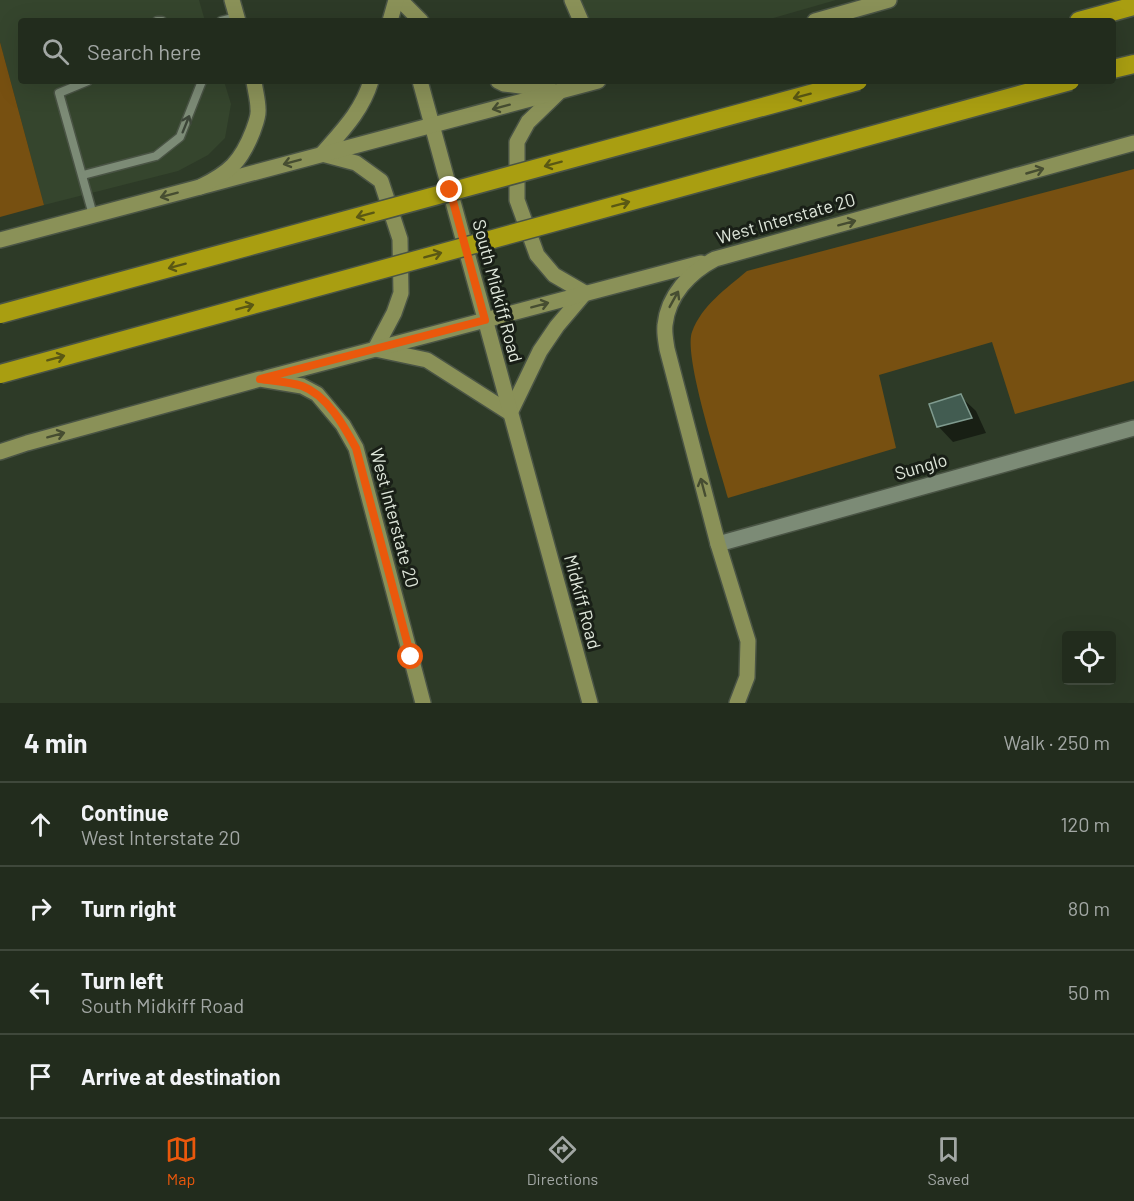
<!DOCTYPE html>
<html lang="en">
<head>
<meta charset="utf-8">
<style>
	body { margin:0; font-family:Barlow,sans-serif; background:#2e382a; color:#f1f3f6 }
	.controls { position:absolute; right:18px; bottom:18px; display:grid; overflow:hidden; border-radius:6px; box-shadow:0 6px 24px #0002 }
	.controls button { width:54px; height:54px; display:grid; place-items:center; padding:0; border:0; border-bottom:2px solid #3f483b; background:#222c1d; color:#f1f3f6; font:30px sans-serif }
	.stop { position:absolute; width:18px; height:18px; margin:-14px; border:4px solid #ea580c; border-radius:50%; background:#fff }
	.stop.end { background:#ea580c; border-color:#fff; box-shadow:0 2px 6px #0008 }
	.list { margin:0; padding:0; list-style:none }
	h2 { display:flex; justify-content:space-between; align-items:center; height:78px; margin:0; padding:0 24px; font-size:26px }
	h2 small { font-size:20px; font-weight:400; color:#a2a7a4 }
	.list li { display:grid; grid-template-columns:39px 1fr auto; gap:18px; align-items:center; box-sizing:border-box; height:84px; padding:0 24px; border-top:2px solid #3f483b }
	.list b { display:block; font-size:22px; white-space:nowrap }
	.list p { margin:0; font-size:20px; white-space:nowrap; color:#a2a7a4 }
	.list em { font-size:20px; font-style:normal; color:#a2a7a4 }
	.icon { flex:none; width:33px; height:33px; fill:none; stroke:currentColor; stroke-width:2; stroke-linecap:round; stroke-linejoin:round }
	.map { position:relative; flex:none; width:1134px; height:703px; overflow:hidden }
	.search { position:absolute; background:#222c1d; box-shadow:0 6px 24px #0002; left:18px; right:18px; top:18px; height:66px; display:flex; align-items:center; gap:15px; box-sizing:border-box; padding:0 21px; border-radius:6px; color:#a2a7a4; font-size:22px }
	.sheet { height:414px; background:#222c1d }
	nav { display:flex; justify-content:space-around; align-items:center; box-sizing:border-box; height:84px; border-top:2px solid #3f483b; background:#222c1d; font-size:16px; color:#a2a7a4 }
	nav a { display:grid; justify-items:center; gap:3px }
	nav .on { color:#ea580c }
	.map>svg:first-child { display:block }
</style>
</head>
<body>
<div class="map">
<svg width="1134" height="703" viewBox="0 0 1134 703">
	<rect width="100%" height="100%" fill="#2d3a27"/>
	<g fill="#35452d">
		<polygon points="0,0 199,0 205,21 21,21 21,81 224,81 231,104 225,138 208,155 178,171 44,205 0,42"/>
		<polygon points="578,0 836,0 763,21 590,21"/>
	</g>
	<g fill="#775011">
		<polygon points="0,42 44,205 0,217"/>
		<path d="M1134 169V381L1015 414 992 342 879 375 896 448 728 498C720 468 683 356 692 332 702 305 726 289 747 271Z"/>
	</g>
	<polygon fill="#0007" points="960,396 976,411 986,433 953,442 938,426"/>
	<polygon fill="#425c51" stroke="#7f9b8f" stroke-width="1.5" points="961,394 972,418 937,427 929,404"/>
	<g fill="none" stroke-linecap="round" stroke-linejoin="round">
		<g stroke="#4a5445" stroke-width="11">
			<g id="lane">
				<polyline points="157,21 162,21"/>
				<polyline points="221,21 237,17"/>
				<polyline points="88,81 59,93 93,215"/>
				<polyline points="83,175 156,156 180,137 202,81"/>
			</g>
		</g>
		<g stroke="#4a5445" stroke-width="18">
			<polyline id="street" points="718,544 1134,428"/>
		</g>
		<g stroke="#4a5445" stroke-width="18">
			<g id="secondary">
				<polyline points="232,0 238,21"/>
				<polyline points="400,0 421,21"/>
				<polyline points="572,0 581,21"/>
				<polyline points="390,21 396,0"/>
				<polyline points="815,21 889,0"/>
				<path d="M371 81C362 111 342 131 322 154L356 163 381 181 400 239 401 293 394 313 375 349 427 360 510 413 540 351 557 326 585 293 554 275 537 255 517 200V142L528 122 560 91"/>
				<polyline points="420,81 590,703"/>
				<polyline points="498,81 504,84 551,90"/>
				<polyline points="200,187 598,81"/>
				<path d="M0 240 200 187C229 173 241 162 253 131 255 125 259 116 258 109 258 100 255 90 254 81"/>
				<polyline points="266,378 701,263"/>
				<polyline points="0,452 27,443 260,379 302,386 317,394 343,425 356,448 423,703"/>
				<path d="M737 703 747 677 748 641 718 544 667 349C666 342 664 333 665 325 668 295 690 272 715 259L1134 143"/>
			</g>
		</g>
		<g stroke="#4a5445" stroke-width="21">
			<g id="highway">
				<polyline points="1079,21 1134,6"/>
				<polyline points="1113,69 1134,64"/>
			</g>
		</g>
		<use href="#lane" stroke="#7c8b76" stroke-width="8"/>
		<use href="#street" stroke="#7c8b76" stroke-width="15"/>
		<use href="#secondary" stroke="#8a9158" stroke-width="15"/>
		<use href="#highway" stroke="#a99e11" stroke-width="18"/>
		<g stroke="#4a5445" stroke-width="21" stroke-linecap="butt">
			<g id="highway-bridge">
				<polyline points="0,314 858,81"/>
				<polyline points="0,374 1070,81"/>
			</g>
		</g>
		<use href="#highway-bridge" stroke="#a99e11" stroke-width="18"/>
	</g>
	<defs><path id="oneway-shaft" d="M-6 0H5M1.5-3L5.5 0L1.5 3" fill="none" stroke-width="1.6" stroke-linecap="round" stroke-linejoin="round" transform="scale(1.5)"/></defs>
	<g stroke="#5a5814">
		<use href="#oneway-shaft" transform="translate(802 96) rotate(165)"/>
		<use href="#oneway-shaft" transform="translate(553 164) rotate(165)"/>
		<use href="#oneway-shaft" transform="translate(621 204) rotate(-15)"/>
		<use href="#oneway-shaft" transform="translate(365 215) rotate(165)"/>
		<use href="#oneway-shaft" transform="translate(433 255) rotate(-15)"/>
		<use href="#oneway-shaft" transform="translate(177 266) rotate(165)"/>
		<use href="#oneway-shaft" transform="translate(245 307) rotate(-15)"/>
		<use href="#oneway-shaft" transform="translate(56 358) rotate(-15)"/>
	</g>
	<g stroke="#464d31">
		<use href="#oneway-shaft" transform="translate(501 107) rotate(165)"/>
		<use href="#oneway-shaft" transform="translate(292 162) rotate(165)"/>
		<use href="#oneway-shaft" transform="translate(1035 171) rotate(-16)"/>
		<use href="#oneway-shaft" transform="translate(169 195) rotate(165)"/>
		<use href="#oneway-shaft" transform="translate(847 223) rotate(-15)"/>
		<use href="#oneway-shaft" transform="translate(674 299) rotate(-61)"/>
		<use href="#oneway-shaft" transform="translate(540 305) rotate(-15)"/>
		<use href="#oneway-shaft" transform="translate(56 435) rotate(-15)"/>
		<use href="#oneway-shaft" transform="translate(703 487) rotate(-105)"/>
	</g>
	<use stroke="#3c4538" href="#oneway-shaft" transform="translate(186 124) rotate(-68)"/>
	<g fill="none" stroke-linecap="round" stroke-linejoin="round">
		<path stroke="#ea580c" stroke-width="8" d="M411 657 356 448C344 426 327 395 302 386 289 382 273 381 260 379L485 320 450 190"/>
	</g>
	<g text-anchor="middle" stroke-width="6" stroke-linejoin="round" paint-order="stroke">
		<g font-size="18" fill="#dfe7db" stroke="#191f17">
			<text transform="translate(786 219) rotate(-16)" y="6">West Interstate 20</text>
			<text transform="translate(497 291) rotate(75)" y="6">South Midkiff Road</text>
			<text transform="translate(921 467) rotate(-16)" y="6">Sunglo</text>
			<text transform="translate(394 518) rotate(75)" y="6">West Interstate 20</text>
			<text transform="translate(582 602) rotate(75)" y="6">Midkiff Road</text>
		</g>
	</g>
</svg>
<div class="controls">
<button><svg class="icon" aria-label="locate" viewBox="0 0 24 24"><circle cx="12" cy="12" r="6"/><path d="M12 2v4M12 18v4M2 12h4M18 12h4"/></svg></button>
</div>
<div class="stop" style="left:411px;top:657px"></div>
<div class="stop end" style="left:450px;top:190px"></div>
<div class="search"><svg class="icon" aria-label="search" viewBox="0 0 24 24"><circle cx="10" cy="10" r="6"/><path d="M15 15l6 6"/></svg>Search here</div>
</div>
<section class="sheet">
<h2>4 min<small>Walk · 250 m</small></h2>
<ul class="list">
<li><svg class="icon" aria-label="ahead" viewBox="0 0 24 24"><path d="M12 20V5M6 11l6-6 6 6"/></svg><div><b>Continue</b><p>West Interstate 20</p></div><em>120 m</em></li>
<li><svg class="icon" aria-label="right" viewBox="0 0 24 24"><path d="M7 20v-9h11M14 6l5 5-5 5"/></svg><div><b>Turn right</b></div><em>80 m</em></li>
<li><svg class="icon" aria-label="left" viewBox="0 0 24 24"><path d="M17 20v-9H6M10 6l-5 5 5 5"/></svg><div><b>Turn left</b><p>South Midkiff Road</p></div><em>50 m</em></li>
<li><svg class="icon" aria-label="arrive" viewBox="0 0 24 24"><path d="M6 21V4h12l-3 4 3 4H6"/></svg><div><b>Arrive at destination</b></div></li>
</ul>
</section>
<nav>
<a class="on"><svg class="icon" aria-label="map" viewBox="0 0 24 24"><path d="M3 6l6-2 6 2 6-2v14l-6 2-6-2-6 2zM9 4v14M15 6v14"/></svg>Map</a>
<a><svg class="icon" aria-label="directions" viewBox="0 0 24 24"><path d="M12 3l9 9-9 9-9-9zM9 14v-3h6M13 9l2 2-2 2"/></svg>Directions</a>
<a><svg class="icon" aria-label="saved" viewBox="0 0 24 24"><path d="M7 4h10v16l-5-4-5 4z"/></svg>Saved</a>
</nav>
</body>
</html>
